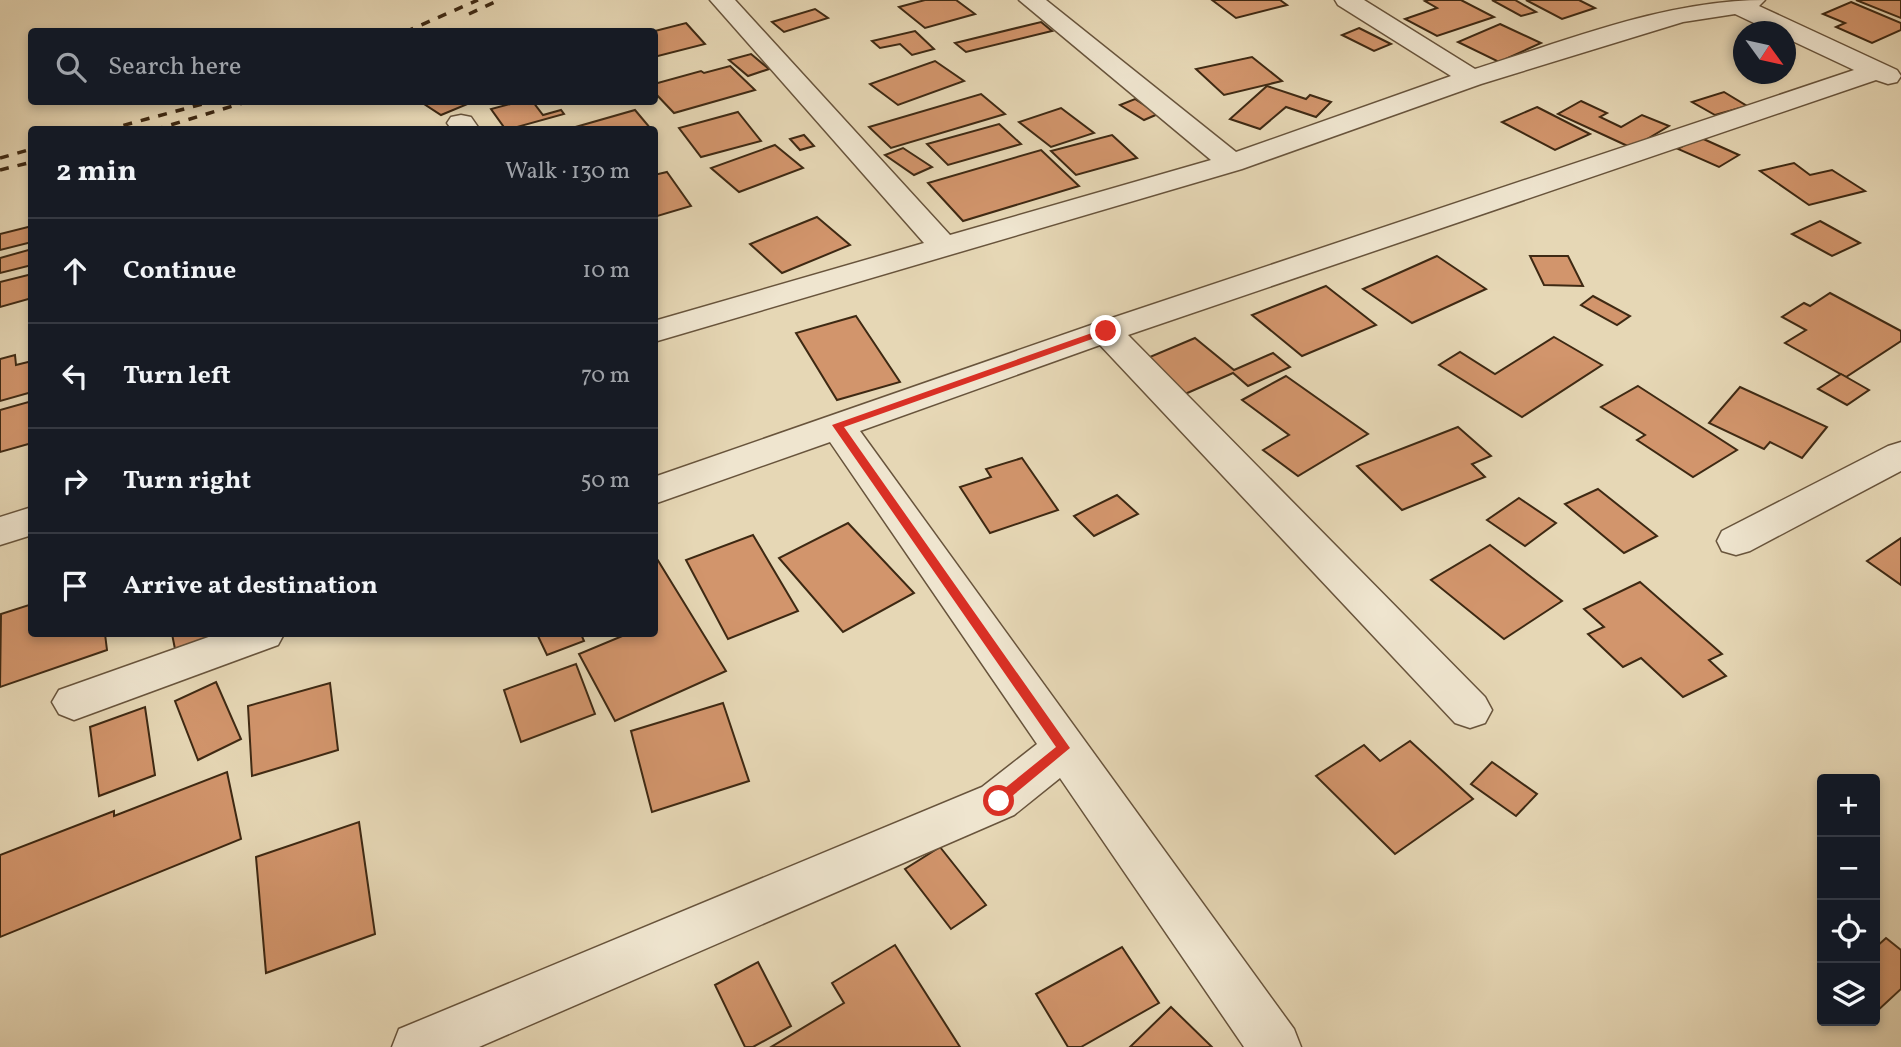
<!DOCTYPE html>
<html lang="en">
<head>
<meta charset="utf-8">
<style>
	body { margin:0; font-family:Vollkorn,serif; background:#20242c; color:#f1f3f6 }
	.controls { position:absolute; right:21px; bottom:21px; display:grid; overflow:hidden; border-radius:7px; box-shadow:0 4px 10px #0003 }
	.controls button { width:63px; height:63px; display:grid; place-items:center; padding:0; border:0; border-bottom:2px solid #363941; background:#171b24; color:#f1f3f6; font:35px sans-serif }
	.compass { position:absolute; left:1733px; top:21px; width:63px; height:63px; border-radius:50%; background:#171b24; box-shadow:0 4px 10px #0003; rotate:123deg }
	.stop { position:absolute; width:21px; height:21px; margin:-16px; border:5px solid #d93025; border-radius:50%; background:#fff }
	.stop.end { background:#d93025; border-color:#fff; box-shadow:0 2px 7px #0008 }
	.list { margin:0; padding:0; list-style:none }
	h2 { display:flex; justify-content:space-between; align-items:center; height:91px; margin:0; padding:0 28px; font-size:30px }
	h2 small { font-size:23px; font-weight:400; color:#9ea1a6 }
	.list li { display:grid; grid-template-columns:46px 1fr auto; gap:21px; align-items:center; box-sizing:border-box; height:105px; padding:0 28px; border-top:2px solid #363941 }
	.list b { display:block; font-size:26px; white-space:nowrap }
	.list em { font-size:23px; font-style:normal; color:#9ea1a6 }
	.icon { flex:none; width:38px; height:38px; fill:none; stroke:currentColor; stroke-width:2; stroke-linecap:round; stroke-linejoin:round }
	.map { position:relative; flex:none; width:1901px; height:1047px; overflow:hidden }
	.search { position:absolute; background:#171b24; box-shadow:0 4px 10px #0003; left:28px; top:28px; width:630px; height:77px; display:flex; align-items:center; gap:18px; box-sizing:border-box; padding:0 24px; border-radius:7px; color:#9ea1a6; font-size:26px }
	.panel { position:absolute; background:#171b24; box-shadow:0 4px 10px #0003; left:28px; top:126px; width:630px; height:511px; border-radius:7px }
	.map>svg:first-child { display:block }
</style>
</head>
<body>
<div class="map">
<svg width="1901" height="1047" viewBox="0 0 1901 1047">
	<rect width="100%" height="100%" fill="#e6d7b5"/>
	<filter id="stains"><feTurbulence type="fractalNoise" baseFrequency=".00286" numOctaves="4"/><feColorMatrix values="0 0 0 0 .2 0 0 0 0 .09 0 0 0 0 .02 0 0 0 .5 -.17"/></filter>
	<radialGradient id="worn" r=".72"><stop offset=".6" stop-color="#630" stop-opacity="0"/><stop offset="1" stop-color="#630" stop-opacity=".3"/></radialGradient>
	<g fill="#d2956c" stroke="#3e2913" stroke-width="2">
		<polygon points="925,0 956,0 975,14 925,28 899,7"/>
		<polygon points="1212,0 1280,0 1287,5 1236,18"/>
		<polygon points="1429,0 1461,0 1494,17 1437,36 1405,19 1437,8 1425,1"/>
		<polygon points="1492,0 1515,0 1536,12 1521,16"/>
		<polygon points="1526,0 1579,0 1595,8 1562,19"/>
		<polygon points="1856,0 1901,0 1901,18"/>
		<polygon points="1851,2 1901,23 1901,30 1872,43 1836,27 1845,23 1823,14"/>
		<polygon points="815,9 828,18 784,32 772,22"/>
		<polygon points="1041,22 1052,31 966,52 955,43"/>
		<polygon points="686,23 705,44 654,57 654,32 651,32"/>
		<polygon points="1500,24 1541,43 1499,62 1458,42"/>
		<polygon points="1359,28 1391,44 1374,51 1342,35"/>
		<polygon points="915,31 934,49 912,55 900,44 880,48 872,41"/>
		<polygon points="751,54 769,69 748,76 729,60"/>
		<polygon points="1252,57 1282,81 1224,95 1196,69"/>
		<polygon points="935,61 964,81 898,105 870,84"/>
		<polygon points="730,66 755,90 674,113 654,92 654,84 701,71 704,73"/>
		<polygon points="1267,86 1306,99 1310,95 1331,102 1316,117 1286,107 1260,129 1230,119"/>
		<polygon points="1724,92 1747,106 1715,115 1692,102"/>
		<polygon points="981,94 1005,114 891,148 869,127"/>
		<polygon points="1135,99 1158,114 1144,120 1120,105"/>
		<polygon points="1581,101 1607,113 1600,117 1621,127 1642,115 1669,126 1632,148 1558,114"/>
		<polygon points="421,102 468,102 470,103 441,115"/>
		<polygon points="518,102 533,102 543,115 561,110 564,114 506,130 491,109"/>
		<polygon points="1537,107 1590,134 1555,150 1502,122"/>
		<polygon points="1061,108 1094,133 1051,147 1019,122"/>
		<polygon points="635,110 651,129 565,130"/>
		<polygon points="738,112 761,141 701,157 679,128"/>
		<polygon points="999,124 1021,144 948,165 927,144"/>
		<polygon points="804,135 814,146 800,150 790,139"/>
		<polygon points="1112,135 1137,158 1076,175 1051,151"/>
		<polygon points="1699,137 1739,155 1719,167 1678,149"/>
		<polygon points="775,145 803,168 739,192 711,168"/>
		<polygon points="903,148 932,167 914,175 885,155"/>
		<polygon points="1041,150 1079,186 963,221 928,183"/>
		<polygon points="1794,163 1810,175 1832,170 1865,191 1809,205 1760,171"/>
		<polygon points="667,172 691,206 654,217 654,175"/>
		<polygon points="817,217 850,245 782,273 750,244"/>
		<polygon points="1820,221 1860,243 1832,256 1792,234"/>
		<polygon points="32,226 32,242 0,250 0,234"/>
		<polygon points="32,249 32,265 0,273 0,258"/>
		<polygon points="1437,256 1486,289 1412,323 1363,289"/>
		<polygon points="1530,256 1568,256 1583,286 1544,285"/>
		<polygon points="32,274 32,298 0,307 0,282"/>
		<polygon points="1326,286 1376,325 1302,356 1252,315"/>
		<polygon points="1830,293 1901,331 1901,341 1846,377 1785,343 1806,330 1782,317 1804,303 1810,306"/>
		<polygon points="1593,296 1630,316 1617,325 1581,305"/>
		<polygon points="856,316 900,382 837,400 796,333"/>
		<polygon points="1554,337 1602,365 1522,417 1439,365 1460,352 1495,374"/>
		<polygon points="1195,338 1234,370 1273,353 1290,367 1248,386 1233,373 1185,394 1145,359"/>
		<polygon points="15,355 16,365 32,361 32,392 0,401 0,359"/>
		<polygon points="1841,374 1869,390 1847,405 1818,389"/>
		<polygon points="1286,376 1368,434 1298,476 1263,450 1289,435 1242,400"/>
		<polygon points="1638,386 1737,450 1693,477 1637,440 1645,435 1601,407"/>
		<polygon points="1740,387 1827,427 1802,458 1770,442 1764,449 1709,423"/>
		<polygon points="32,401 32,443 0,452 0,410"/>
		<polygon points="1458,427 1491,456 1472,464 1485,477 1402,510 1357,466"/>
		<polygon points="1022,458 1058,510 990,533 960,487 991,477 986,469"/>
		<polygon points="1598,489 1657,536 1624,553 1565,504"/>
		<polygon points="1117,495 1138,514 1094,536 1074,516"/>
		<polygon points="1519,498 1556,523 1525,546 1487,520"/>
		<polygon points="848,523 914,593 843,632 779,558"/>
		<polygon points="753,535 798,611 728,639 686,560"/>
		<polygon points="1901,538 1901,585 1867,561"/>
		<polygon points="1490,545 1562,601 1504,639 1431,580"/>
		<polygon points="654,554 726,671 615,721 579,654 627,634 654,634"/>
		<polygon points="1640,582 1722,654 1709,660 1726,676 1683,697 1641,658 1623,667 1588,634 1604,627 1584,609"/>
		<polygon points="32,604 32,634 105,634 107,650 0,687 1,614"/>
		<polygon points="172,634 218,634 175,649"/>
		<polygon points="537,634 581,634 584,641 547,655"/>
		<polygon points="576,664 595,714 521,742 504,690"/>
		<polygon points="216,682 241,739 198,760 175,701"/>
		<polygon points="330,683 338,750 252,776 248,706"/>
		<polygon points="723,703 749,781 652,812 631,731"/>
		<polygon points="145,707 155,775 99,796 90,727"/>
		<polygon points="1410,741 1473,799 1395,854 1316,776 1364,745 1380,761"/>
		<polygon points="1492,762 1537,794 1516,816 1471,784"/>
		<polygon points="227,772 241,839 0,937 0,855 114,811 114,816"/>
		<polygon points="359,822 375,934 266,973 256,857"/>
		<polygon points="940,847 986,905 951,929 905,869"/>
		<polygon points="1886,938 1901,950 1901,989 1875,1013 1875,948"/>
		<polygon points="895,945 960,1047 771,1047 844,1003 832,983"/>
		<polygon points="1122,947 1159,1003 1081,1047 1068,1047 1036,994"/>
		<polygon points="758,962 791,1026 753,1047 745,1047 715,985"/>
		<polygon points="1171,1007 1212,1047 1130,1047"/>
	</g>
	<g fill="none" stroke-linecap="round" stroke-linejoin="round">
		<g stroke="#68543c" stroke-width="3">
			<g id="minor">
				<path d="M710 0H735L950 235 1211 160 1019 0H1046L1236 152 1451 76 1338 5 1335 0H1364L1475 69C1569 40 1666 0 1765 0L1759 6 1897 70 1901 76 1897 82 1888 84 1876 80 1128 335 1485 697 1492 710 1485 723 1470 728 1455 723 1100 345 860 431 1294 1029 1301 1047H1244L1060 778 1014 815 479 1047H392L399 1029 982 787 1037 744 830 442 654 504V477L1094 324 1854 70 1786 38V32H1773L1735 14 1683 22 1481 84 1242 169 654 342V321L924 243Z"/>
				<polygon points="461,115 471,117 480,130 452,130 447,123 451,117"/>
				<polygon points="1901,442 1901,471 1750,551 1736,555 1722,551 1717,541 1722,531 1888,446"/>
				<polygon points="32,507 32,535 0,545 0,517"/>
				<polygon points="217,634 284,634 278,645 74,720 59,714 52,702 59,690"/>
			</g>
		</g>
		<use href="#minor" fill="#efe5cf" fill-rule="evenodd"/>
		<g stroke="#3e2913" stroke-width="3.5" stroke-dasharray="9 9" stroke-linecap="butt">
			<polyline points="469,14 499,0"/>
			<polyline points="405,32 478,0"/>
			<polyline points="106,130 210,102"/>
			<polyline points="154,130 246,102"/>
			<polyline points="0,158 32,149"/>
			<polyline points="0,170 32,162"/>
		</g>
	</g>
	<polygon fill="#d93025" points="1106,328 1111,331 1109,333 844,427 1070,748 999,807 994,805 994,797 1056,747 832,425"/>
	<rect width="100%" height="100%" filter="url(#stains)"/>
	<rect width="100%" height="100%" fill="url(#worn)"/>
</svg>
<div class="controls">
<button>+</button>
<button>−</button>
<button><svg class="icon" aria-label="locate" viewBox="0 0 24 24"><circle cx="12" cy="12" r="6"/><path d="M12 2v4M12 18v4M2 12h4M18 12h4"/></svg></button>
<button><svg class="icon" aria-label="layers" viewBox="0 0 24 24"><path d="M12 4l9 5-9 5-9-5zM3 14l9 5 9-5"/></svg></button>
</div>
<svg class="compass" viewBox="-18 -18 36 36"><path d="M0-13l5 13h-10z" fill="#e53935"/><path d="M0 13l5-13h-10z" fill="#9ea1a6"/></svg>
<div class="stop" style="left:999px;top:801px"></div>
<div class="stop end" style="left:1106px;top:331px"></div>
<div class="search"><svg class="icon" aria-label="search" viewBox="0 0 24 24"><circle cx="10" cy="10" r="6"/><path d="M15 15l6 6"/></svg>Search here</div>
<section class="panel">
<h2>2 min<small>Walk · 130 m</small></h2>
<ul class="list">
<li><svg class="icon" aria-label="ahead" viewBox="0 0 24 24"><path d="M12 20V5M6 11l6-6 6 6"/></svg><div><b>Continue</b></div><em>10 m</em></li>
<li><svg class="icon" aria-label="left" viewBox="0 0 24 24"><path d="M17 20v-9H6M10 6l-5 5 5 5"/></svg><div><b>Turn left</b></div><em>70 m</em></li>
<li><svg class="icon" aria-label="right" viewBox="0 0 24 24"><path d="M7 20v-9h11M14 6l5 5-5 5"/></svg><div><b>Turn right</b></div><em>50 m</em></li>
<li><svg class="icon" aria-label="arrive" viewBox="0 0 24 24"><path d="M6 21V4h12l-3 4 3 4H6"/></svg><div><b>Arrive at destination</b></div></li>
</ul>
</section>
</div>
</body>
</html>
